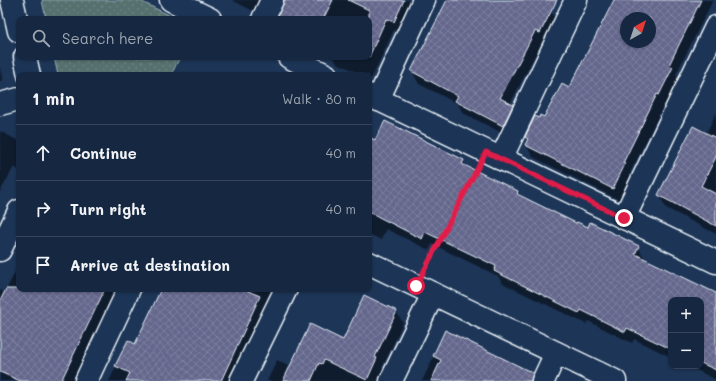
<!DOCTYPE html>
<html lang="en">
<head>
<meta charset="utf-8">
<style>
	body { margin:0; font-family:Mali,sans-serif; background:#23344c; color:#f1f3f6 }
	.controls { position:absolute; right:12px; bottom:12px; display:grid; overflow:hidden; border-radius:8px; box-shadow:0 1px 3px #0004 }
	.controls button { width:36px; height:36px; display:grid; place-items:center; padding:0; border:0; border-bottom:1px solid #35445a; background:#162841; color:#f1f3f6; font:20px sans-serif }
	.compass { position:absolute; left:620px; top:12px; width:36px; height:36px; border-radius:50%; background:#162841; box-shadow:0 1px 3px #0004; rotate:39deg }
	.stop { position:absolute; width:12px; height:12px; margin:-9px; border:3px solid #e11d48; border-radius:50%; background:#fff }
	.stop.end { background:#e11d48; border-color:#fff; box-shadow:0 1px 4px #0008 }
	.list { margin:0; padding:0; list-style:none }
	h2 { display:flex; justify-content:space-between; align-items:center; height:52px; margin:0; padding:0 16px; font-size:17px }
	h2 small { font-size:13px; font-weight:400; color:#9ea6b1 }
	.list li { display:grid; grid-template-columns:26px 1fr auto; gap:12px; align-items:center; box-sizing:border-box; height:56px; padding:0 16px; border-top:1px solid #35445a }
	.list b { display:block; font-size:15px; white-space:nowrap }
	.list em { font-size:13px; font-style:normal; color:#9ea6b1 }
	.icon { flex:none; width:22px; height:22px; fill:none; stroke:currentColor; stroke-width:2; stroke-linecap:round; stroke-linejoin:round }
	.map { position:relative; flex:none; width:716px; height:381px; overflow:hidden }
	.search { position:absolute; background:#162841; box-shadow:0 1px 3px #0004; left:16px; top:16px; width:356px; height:44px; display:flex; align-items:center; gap:10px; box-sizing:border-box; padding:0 14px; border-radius:8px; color:#9ea6b1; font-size:15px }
	.panel { position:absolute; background:#162841; box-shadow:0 1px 3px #0004; left:16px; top:72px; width:356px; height:220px; border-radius:8px }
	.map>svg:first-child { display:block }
</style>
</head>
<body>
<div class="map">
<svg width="716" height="381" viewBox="0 0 716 381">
	<defs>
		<pattern id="park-dots" width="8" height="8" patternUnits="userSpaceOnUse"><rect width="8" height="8" fill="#54706e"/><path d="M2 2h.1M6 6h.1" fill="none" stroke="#6d8583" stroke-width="1.8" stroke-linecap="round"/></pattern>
		<pattern id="building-cross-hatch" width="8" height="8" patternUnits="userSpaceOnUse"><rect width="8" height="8" fill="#65688d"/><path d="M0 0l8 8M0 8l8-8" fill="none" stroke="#7b7e9e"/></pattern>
	</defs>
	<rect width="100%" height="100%" fill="#1d3557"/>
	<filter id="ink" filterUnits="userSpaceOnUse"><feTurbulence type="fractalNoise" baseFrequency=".025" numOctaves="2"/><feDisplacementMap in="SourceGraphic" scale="8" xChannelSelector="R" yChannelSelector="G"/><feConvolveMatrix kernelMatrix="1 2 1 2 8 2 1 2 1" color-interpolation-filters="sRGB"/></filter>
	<g filter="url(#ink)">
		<g fill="url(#park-dots)" stroke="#9eb0b3">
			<polygon points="42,0 138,0 177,19 46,19"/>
			<polygon points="54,57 180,57 171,75 58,75"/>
		</g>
		<g fill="#0007" fill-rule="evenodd">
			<polygon points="232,0 277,0 263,16"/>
			<polygon points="280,0 414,0 398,33 394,30 371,79 369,78 369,75 363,75 337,63 334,59 331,57 369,57 369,19 281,19 279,16 285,1"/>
			<polygon points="448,0 531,0 551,11 558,23 547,45 542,42 510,104 512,105 519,118 510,137 463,113 458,104 419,84 412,71"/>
			<path d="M615 0H713L676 74 679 80 666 106 664 105 630 173 631 176 619 200 533 157 526 145 528 141 526 137 545 119 570 89ZM626 18H650V42H626Z"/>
			<polygon points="0,67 3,81 0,81"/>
			<polygon points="716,113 716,234 666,208 659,195 706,134"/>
			<polygon points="0,131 19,141 19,170 14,167 0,192"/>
			<polygon points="369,139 376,142 463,161 467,168 518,192 520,197 577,225 638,247 645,259 715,294 716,291 716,380 689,366 701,366 701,300 671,300 671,357 634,339 632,343 588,321 586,324 502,283 498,276 432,244 429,250 386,229 381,240 369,234"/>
			<polygon points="19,264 19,289 124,289 106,313 75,378 77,381 0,381 0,290 5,292"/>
			<polygon points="162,289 276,289 231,381 109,381 128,342 136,345"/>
			<polygon points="396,311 403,323 382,368 383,370 378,381 267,381 277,360 291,367 343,341"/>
			<polygon points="446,331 528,372 533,381 422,381"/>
		</g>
		<g fill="url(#building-cross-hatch)" stroke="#e8f1f8" fill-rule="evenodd">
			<polygon points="284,0 333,0 323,19 280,19 281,17 278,16"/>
			<polygon points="348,0 404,0 394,22 386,19 369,57 369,10"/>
			<polygon points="447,0 557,0 540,33 535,31 500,98 513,105 503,126 455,101 458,96 411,71"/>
			<path d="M614 0H701L669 65 673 67 659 95 657 94 623 163 625 164 613 189 525 145 528 139 525 137 535 116 539 118 540 115 544 117 562 84 569 88ZM626 18H650V42H626Z"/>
			<polygon points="385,121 464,160 462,164 518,191 517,194 576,223 577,222 588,227 590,222 639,246 635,254 716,293 716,370 701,363 701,300 671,300 671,349 627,328 625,332 581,310 579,313 494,271 496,266 425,232 422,239 369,212 369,137 375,140"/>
			<polygon points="693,126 716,138 716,157 701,186 716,194 716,226 658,195"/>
			<polygon points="6,289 105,289 61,381 20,381 0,372 0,301"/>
			<polygon points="161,289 243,289 260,296 221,381 126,381 130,373 115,366 128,340 135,344"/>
			<polygon points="364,295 397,311 375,357 377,358 367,380 324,360 322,364 319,363 311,381 283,381 310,324 343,340"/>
			<polygon points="445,330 533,373 531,381 431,381 441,360 433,356"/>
		</g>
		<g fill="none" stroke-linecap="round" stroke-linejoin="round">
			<g stroke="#e8f1f8" stroke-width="25">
				<g id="street">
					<polyline points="171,0 210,19"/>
					<polyline points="263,19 272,0"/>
					<polyline points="289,57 326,75"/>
					<polyline points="369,95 716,262"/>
					<polyline points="378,100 424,0"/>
					<polyline points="0,104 19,99"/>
					<polyline points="501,159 576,0"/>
					<polyline points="624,218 716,27"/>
					<polyline points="0,250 19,211"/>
					<polyline points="86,381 129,289"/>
					<polyline points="241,381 286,289"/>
					<polyline points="391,381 433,294"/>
					<polyline points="543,381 556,353"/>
				</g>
			</g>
			<g stroke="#e8f1f8" stroke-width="25">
				<g id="secondary">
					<polyline points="12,0 19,31"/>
					<polyline points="25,57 29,75"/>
					<polyline points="369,263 615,381"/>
				</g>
			</g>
			<polyline stroke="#e8f1f8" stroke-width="2.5" stroke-dasharray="4 3" stroke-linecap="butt" points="427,265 475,173"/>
			<use href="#street" stroke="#1d3557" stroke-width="22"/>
			<use href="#secondary" stroke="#1d3557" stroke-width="22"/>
		</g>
	</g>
	<g fill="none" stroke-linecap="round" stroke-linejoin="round" filter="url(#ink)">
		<polyline stroke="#e11d48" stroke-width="5" points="416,286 486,152 624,218"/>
	</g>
</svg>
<div class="controls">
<button>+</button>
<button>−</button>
</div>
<svg class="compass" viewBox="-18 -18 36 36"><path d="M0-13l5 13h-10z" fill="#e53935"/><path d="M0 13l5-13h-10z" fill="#9ea6b1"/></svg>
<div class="stop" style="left:416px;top:286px"></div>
<div class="stop end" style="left:624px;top:218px"></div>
<div class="search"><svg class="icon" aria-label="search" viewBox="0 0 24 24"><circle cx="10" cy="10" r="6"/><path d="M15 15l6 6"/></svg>Search here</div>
<section class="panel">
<h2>1 min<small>Walk · 80 m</small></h2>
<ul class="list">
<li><svg class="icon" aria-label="ahead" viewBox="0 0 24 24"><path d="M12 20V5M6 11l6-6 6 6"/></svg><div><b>Continue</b></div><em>40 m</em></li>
<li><svg class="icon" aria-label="right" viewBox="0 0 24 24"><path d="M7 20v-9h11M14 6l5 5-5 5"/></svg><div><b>Turn right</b></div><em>40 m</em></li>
<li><svg class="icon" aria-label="arrive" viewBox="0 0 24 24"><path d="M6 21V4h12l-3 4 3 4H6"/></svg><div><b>Arrive at destination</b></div></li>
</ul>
</section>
</div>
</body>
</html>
